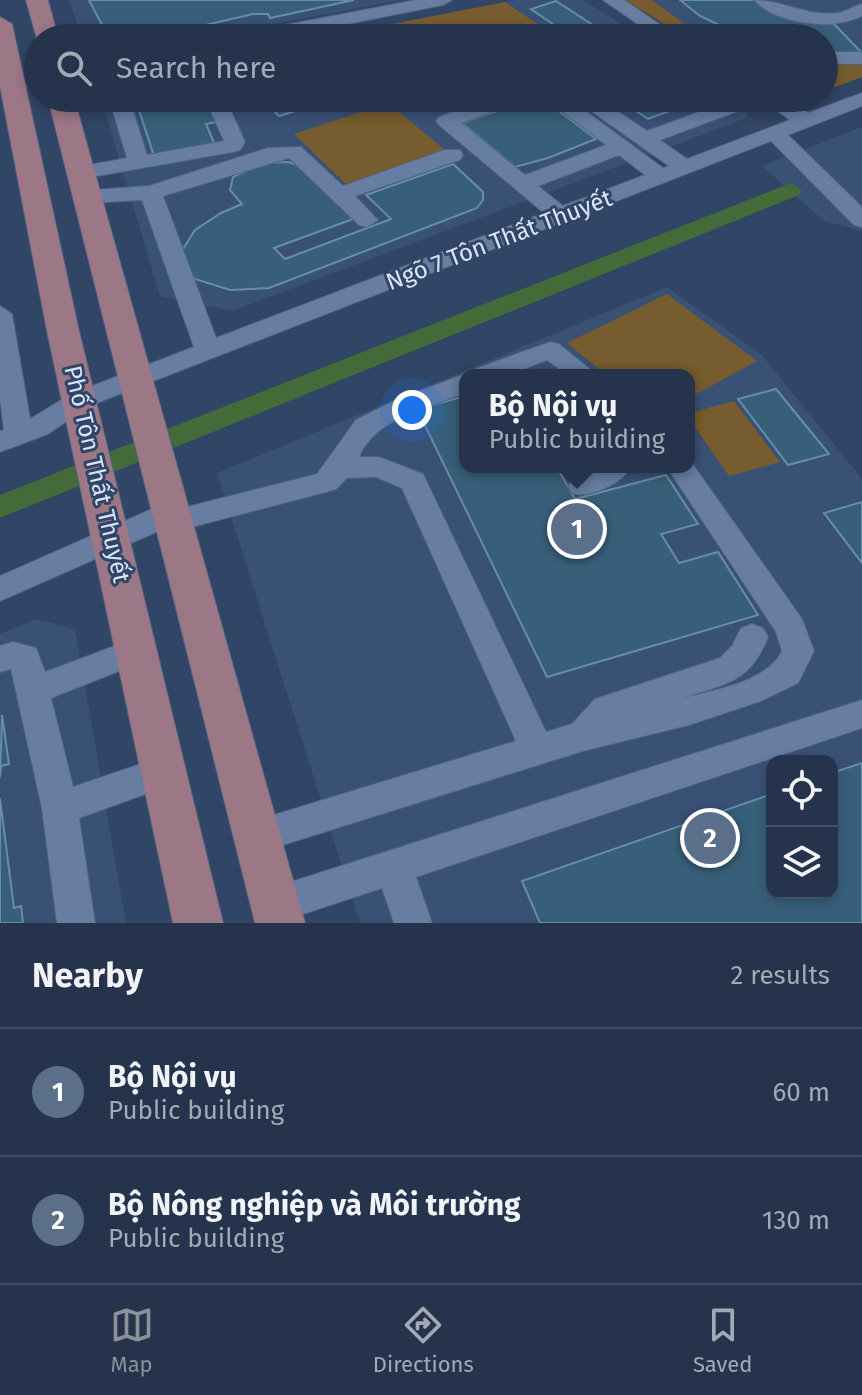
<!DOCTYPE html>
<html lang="en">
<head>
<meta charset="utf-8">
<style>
	body { margin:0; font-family:"Fira Sans",sans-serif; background:#313f56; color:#f1f3f6 }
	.controls { position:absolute; right:24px; bottom:24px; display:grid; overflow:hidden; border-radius:16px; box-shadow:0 4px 12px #0003 }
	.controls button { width:72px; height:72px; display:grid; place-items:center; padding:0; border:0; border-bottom:2px solid #424f64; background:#25344c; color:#f1f3f6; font:40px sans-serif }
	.you { position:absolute; left:412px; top:410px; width:28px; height:28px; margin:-20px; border:6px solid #fff; border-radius:50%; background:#1a73e8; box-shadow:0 0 0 12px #1a73e833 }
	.badge { display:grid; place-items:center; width:52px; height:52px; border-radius:50%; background:#8c9099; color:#fff; font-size:26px; font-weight:700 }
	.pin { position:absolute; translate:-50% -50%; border:4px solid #fff; box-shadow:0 2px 8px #0006 }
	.popup { position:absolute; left:459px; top:369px; width:236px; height:104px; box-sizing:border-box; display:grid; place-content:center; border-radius:16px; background:#25344c; filter:drop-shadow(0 2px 6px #0005); font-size:26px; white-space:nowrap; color:#a3aab5 }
	.popup b { font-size:30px; color:#f1f3f6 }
	.popup::after { content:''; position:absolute; left:50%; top:100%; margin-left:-16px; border:16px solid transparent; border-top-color:#25344c }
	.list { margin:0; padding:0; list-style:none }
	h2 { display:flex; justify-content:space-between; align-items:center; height:104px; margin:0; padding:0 32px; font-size:34px }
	h2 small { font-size:26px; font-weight:400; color:#a3aab5 }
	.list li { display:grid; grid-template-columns:52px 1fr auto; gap:24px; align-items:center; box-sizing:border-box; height:128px; padding:0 32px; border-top:2px solid #424f64 }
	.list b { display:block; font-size:30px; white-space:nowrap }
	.list p { margin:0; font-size:26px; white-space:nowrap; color:#a3aab5 }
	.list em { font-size:26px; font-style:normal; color:#a3aab5 }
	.icon { flex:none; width:44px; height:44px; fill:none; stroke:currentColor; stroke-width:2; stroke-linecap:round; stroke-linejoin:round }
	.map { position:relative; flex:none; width:862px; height:923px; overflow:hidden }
	.search { position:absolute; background:#25344c; box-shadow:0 4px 12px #0003; left:24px; right:24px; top:24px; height:88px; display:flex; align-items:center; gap:20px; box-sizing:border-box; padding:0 28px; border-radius:44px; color:#a3aab5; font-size:30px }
	.sheet { height:360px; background:#25344c }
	nav { display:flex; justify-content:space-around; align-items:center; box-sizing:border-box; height:112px; border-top:2px solid #424f64; background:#25344c; font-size:22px; color:#a3aab5 }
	nav a { display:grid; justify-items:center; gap:4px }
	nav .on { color:#8c9099 }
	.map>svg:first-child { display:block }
</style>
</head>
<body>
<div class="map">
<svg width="862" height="923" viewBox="0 0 862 923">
	<rect width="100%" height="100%" fill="#314566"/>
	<g fill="#3a5176" fill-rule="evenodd">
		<polygon points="69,0 401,0 200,38 82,38"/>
		<polygon points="515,0 583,0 643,38 559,38 505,2"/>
		<polygon points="625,0 862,0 862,77 824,91 824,38 689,38"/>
		<polygon points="101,98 439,98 443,101 454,98 738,98 748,104 747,118 232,311 160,296"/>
		<polygon points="862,127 862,231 824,221 762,166"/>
		<path d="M667 287 762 355 862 479V923H360L217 473ZM465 375H689V467H465ZM772 761H832V893H772Z"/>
		<polygon points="36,619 75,629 126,923 0,923 0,634"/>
	</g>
	<g fill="#765c2e">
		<polygon points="625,0 652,0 696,32 684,36"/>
		<polygon points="505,2 559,38 365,38 356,31"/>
		<polygon points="824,61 862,61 862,77 824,91"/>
		<polygon points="389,103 445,150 347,185 294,134"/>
		<polygon points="667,294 757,361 689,398 689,375 606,375 567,343"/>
		<polygon points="734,401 780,462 729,476 689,419 689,413"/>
	</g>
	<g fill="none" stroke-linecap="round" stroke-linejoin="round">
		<polygon fill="#436a39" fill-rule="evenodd" points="791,183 802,190 799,195 0,518 0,495"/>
	</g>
	<g fill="#385f79" stroke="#658da8" stroke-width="2">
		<polygon points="89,0 354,0 270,18 268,14 253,14 149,38 109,38"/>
		<polygon points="680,0 756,0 799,21 834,24 862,53 824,53 824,38 746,38 700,16"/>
		<polygon points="556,1 613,38 573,38 531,9"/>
		<polygon points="135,98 206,98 216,122 206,124 215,145 154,156"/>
		<polygon points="261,98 330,98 332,100 279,116"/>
		<polygon points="533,98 542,98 596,139 548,158 515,167 462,123"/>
		<polygon points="617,98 696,98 694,102 648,119"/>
		<polygon points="288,162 301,166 353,219 274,248 285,259 391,219 366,195 453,164 483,192 483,200 477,208 269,288 230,290 195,279 184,267 180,254 195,230 221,213 242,204 230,190 233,177 262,163"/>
		<polygon points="776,389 829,454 788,465 738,399"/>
		<polygon points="465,396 465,467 565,467 559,471 575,499 666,475 698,524 661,534 679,563 718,552 758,615 547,677 417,409"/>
		<polygon points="862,502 862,563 824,513"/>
		<polygon points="2,715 9,764 1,766 0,777"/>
		<polygon points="862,763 862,923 540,923 522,881 772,794 772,893 832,893 832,773"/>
		<polygon points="0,799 14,908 21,906 23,923 0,923"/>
	</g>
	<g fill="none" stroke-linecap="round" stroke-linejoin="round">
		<g stroke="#52637e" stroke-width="2">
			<g id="minor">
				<polygon points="416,0 452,0 443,5 277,38 240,38 249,32"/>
				<polygon points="603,0 624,0 680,38 658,38"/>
				<path d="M754 0C783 0 808 17 838 13 846 12 853 6 862 4V16C833 31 777 25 754 0Z"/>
				<polygon points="719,25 745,38 685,38 687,34"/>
				<rect x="824" y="52" width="38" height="12"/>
				<path d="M862 93V106L788 135 862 207V227L854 225 771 141 89 406 48 434 0 452V431L4 430 0 399V306L12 314 30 419 71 394 194 347 142 200 87 203 79 201 76 196 79 191 149 186 268 148 301 147 343 186 444 150H460L463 155 460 160 355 196 378 220 367 227 359 225 289 158 163 196 216 338 544 213 439 125 436 121 439 117 492 98H521L518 102 461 123 525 175 606 145 545 98H568L663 168 669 166 581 104 579 98H598L647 131 718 105 710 98C722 98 736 95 744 106L741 110 660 140 687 159 790 120 759 98H783L808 113ZM619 155 645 175 563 206 538 186Z"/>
				<polygon points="109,98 129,98 147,155 224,141 205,98 225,98 245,142 240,150 233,152 80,179 72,178 69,173 72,168 127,158"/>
				<polygon points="550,342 559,344 597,375 567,375 547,360 509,375 471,375 475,369"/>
				<path d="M465 374 468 375H465V393C429 407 375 418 359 457H379L423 474 546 732 572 724 595 699 720 658 732 646 741 628 752 624 763 628 768 637C750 683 727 683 683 698 714 690 767 682 782 651L776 632 667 467H689V459L802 619 814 651 798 683 761 701 689 725 583 751 257 853 244 848 239 836 244 824 516 741 402 488 376 477 347 478 336 489 326 492 173 532 163 529 0 601V576L161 505 171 502 183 508 317 474 356 420 398 399Z"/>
				<path d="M594 467H631C622 483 590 499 572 493L568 486 572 479Z"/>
				<polygon points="136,638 147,642 152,651 147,660 51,698 73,787 164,756 176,761 181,772 176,783 79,818 95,923 57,923 42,808 11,669 0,672 0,646 13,642 36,648 45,672"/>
				<polygon points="862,700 862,728 416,877 432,923 394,923 382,888 276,923 262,918 256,905 262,892 275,887"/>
			</g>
		</g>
		<g stroke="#52637e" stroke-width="2">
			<g id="major">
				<polygon points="26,0 48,0 58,38 38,38 38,43"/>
				<polygon points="0,17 12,24 79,331 223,923 173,923 47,331 0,86"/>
				<polygon points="48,98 74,98 305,923 255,923"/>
			</g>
		</g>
		<use href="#minor" fill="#677ea2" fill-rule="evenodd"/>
		<use href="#major" fill="#9c7786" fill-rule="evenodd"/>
	</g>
	<g text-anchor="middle" stroke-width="6" stroke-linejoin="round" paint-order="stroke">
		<g font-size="24" fill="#d9e5f9" stroke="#314566">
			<text transform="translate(499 240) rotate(-21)" y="8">Ngõ 7 Tôn Thất Thuyết</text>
			<text transform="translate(97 474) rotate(77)" y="8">Phố Tôn Thất Thuyết</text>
		</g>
	</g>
</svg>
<div class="controls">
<button><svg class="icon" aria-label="locate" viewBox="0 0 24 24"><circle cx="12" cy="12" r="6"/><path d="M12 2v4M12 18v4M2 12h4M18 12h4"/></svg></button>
<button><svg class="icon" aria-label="layers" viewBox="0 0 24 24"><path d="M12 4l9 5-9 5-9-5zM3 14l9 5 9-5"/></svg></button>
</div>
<div class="you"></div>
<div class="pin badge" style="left:577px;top:529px;background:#5c6f8a">1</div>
<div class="popup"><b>Bộ Nội vụ</b>Public building</div>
<div class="pin badge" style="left:710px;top:838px;background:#5c6f8a">2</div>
<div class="search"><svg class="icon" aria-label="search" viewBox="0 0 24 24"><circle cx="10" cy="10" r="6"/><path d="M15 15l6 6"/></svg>Search here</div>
</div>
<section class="sheet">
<h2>Nearby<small>2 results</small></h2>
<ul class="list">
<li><span class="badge" style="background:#5c6f8a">1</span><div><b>Bộ Nội vụ</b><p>Public building</p></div><em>60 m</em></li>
<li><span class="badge" style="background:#5c6f8a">2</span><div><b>Bộ Nông nghiệp và Môi trường</b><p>Public building</p></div><em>130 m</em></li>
</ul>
</section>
<nav>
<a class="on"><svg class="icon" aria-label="map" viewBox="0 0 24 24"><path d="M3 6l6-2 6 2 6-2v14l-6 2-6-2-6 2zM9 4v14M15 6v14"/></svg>Map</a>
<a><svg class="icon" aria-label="directions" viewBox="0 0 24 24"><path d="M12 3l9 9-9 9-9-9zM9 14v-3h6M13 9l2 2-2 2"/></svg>Directions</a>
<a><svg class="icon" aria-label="saved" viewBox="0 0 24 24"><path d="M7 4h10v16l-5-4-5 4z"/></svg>Saved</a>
</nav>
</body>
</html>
